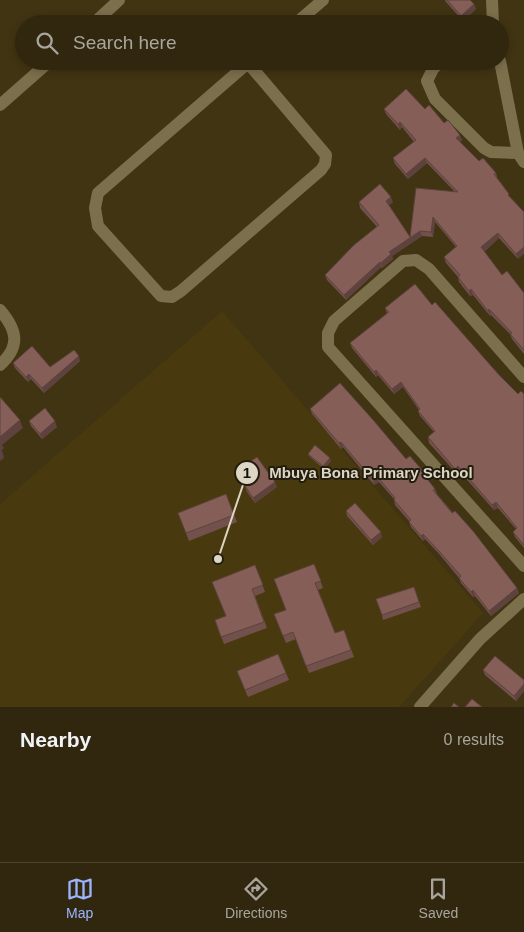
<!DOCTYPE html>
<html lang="en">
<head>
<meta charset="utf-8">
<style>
	body { margin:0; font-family:Arial,sans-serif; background:#3c331c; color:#f1f3f6 }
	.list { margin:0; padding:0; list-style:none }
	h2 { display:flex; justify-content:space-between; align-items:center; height:65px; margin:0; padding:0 20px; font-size:21px }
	h2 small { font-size:16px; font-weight:400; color:#a8a59e }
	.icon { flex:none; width:28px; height:28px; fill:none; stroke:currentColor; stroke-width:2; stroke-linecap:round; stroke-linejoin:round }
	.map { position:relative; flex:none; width:524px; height:707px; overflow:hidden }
	.search { position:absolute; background:#30270e; box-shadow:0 2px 8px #0003; left:15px; right:15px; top:15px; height:55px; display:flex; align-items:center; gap:12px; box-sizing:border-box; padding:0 18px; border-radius:28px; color:#a8a59e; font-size:19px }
	.sheet { height:155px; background:#30270e }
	nav { display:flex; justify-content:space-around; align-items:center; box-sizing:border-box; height:70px; border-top:1px solid #4b442e; background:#30270e; font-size:14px; color:#a8a59e }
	nav a { display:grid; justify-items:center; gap:2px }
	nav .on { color:#9cb4fd }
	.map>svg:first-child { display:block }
</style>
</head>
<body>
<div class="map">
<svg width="524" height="707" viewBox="0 0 524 707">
	<rect width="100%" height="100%" fill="#403413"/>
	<polygon fill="#48390e" points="222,311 483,613 399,707 0,707 0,504"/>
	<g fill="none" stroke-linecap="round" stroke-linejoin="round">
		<g stroke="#7c6f4c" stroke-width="12">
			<polyline points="492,0 493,24"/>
			<polyline points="295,24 323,0"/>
			<polyline points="441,61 433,69 427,81 435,99 484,148 491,152 518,153"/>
			<polyline points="500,61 518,153 524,162"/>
			<polyline points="248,63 326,155 325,164 321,170 181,291 172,297 161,296 98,226 95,208 98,193 248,63 250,61"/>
			<path d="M0 310C17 330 21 346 0 365"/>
			<polyline points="524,377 429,269 416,260 403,261 334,321 328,333 328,347 524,566"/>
			<polyline points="420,707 480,639 524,599"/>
		</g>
		<g stroke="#7c6f4c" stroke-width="12">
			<polyline points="93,24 119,0"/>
			<polyline points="0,105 50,61"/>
		</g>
	</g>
	<g fill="#72514c">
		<polygon points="445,0 470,0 474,4 476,9 463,21 446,2"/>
		<polygon points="384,109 425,109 444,123 462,140 460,142 479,161 496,173 518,259 499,238 484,252 502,275 524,293 524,354 512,339 510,334 491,315 490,316 473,295 470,296 459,282 458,277 446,263 444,257 456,247 435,222 433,237 422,236 392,256 393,259 382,268 381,267 346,300 327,280 325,275 377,227 360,208 359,202 393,202 389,205 410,237 455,192 427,163 408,179 395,164 393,158 414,142 402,127 400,130 386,114"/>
		<polygon points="432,305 518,394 524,394 524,548 515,537 513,532 516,529 498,508 494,510 460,472 457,474 429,443 428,437 434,432 420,416 418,411 419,410 403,387 394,394 378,375 376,377 352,348 350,343 387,313 385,308"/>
		<polygon points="80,361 44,393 31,379 28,382 15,368 13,363 50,367"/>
		<polygon points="310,409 406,459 424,475 435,489 437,494 517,588 519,593 491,616 475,596 473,597 461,583 459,578 440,555 425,539 423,541 411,527 409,522 409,521 395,505 394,499 379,482 374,485 343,447 341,449 312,414"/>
		<polygon points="29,421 57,427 42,439 31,426"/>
		<polygon points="308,454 331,461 324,469 309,456"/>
		<polygon points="244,466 277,487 255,503 247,492 245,486 252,481 246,471"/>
		<polygon points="226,494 237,522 189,541 178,513"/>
		<polygon points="346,511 382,537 373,545 347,516"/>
		<polygon points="314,564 323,588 318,590 335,633 344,630 354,657 309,673 296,639 286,643 274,614 286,610"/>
		<polygon points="255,565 265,592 255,596 267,628 224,644 215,620 226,616"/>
		<polygon points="414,587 421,607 383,620 382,615"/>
		<polygon points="483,670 524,680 524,691 516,701 485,675"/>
		<polygon points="237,671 286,673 289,680 248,697"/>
	</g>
	<g fill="#5d423e">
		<polygon points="474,4 476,9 463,21 461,16"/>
		<polygon points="400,122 402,127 400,130 398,124"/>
		<polygon points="460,135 462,140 458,143 456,138"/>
		<polygon points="425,158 427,163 408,179 406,174"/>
		<polygon points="391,197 393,202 388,206 386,201"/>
		<polygon points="433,217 435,222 433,237 431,232"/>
		<polygon points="420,231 422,236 392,256 393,259 382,268 381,263 389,252"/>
		<polygon points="498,233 499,238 483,253 481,247"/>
		<polygon points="524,247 524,254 518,259 516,254"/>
		<polygon points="380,262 381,267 346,300 344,295"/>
		<polygon points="471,289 473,295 470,296 469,291"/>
		<polygon points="489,309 491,315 490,316 488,311"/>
		<polygon points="79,356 80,361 44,393 42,388"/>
		<polygon points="376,370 378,375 376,377 374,372"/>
		<polygon points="29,374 31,379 28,382 26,377"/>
		<polygon points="401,382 403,387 394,394 392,389"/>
		<polygon points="20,420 23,428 2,445 4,448 2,450 4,458 0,461 0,437"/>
		<polygon points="55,421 57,427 42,439 40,434"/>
		<polygon points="341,442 343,447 341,449 339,443"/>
		<polygon points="330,458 331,461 324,469 323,466"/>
		<polygon points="458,466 460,472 457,474 455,469"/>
		<polygon points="377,476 379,482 374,485 373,480"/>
		<polygon points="275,482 277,487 255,503 253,498"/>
		<polygon points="496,502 498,508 494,510 492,505"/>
		<polygon points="381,532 382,537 373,545 371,540"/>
		<polygon points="423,534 425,539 423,541 421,536"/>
		<polygon points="517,588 519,593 491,616 489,611"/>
		<polygon points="473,590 475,596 473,597 471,592"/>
		<polygon points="524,684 524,691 516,701 514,696"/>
	</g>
	<g fill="#855e58" stroke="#5d423e">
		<polygon points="447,0 470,0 474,4 461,16"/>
		<polygon points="424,15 432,24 415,24"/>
		<polygon points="406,89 425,109 429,105 444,123 448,120 460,135 456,138 479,161 483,158 496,173 494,174 509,194 508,195 524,212 524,247 516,254 498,233 481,247 502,275 507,271 524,293 524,350 510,334 512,333 489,309 488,311 471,289 469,291 458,277 460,275 444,257 457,246 433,217 431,232 420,231 389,252 391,254 381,263 380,262 344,295 325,275 354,245 379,225 359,202 380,184 391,197 386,201 410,237 416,188 458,192 425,158 406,174 393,158 416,140 400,122 398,124 384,109"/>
		<polygon points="415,284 432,305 435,302 499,375 518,394 521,391 524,394 524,545 513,532 517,528 496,502 492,505 458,466 455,469 428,437 435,431 418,411 420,409 401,382 392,389 376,370 374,372 350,343 389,312 385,308"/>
		<polygon points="32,346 50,367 74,350 79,356 42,388 29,374 26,377 13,363"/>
		<polygon points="340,383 374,421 406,459 410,456 422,470 421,471 435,489 433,490 452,513 455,511 473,531 517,588 489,611 473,590 471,592 459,578 461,576 438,550 423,534 421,536 409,522 411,520 394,500 395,498 377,476 373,480 341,442 339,443 310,409"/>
		<polygon points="0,397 20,420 0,437"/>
		<polygon points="45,408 55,421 40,434 29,421"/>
		<polygon points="315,445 330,458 323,466 308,454"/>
		<polygon points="257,457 275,482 253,498 245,486 253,480 244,466"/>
		<polygon points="226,494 234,515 186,533 178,513"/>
		<polygon points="355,503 381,532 371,540 346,511"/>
		<polygon points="314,564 321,581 315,583 335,633 344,630 351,650 306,666 293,632 283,636 274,614 286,610 274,579"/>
		<polygon points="255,565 263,585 252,589 264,622 221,637 215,620 226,616 212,582"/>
		<polygon points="414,587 419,602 382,615 376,599"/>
		<polygon points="278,654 286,673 245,690 237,671"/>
		<polygon points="495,656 524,680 524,684 514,696 483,670"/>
		<polygon points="472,699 482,707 465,707"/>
		<polygon points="454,703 459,707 451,707"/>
	</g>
	<path fill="none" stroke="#ddd6c4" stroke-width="2" d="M218 559L247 473"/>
	<g fill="#ddd6c4" stroke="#221d0e" stroke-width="2">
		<circle cx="218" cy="559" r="5"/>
		<circle cx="247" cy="473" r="12"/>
	</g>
	<g font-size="15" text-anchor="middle" font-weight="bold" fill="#111">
		<text x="247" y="478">1</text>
	</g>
	<g font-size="15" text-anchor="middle" font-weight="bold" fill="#ddd6c4" stroke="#221d0e" stroke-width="4" stroke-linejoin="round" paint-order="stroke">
		<text x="371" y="478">Mbuya Bona Primary School</text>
	</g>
</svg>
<div class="search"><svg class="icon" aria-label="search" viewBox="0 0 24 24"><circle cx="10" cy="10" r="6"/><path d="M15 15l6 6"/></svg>Search here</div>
</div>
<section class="sheet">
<h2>Nearby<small>0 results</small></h2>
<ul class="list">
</ul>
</section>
<nav>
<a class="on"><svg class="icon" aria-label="map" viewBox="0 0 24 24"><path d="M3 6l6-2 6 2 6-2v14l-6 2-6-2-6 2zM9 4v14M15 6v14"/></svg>Map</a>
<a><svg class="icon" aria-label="directions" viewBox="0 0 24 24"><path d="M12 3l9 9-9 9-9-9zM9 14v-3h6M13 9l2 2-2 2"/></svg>Directions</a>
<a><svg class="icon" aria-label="saved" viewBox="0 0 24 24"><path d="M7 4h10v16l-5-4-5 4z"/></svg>Saved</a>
</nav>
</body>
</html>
